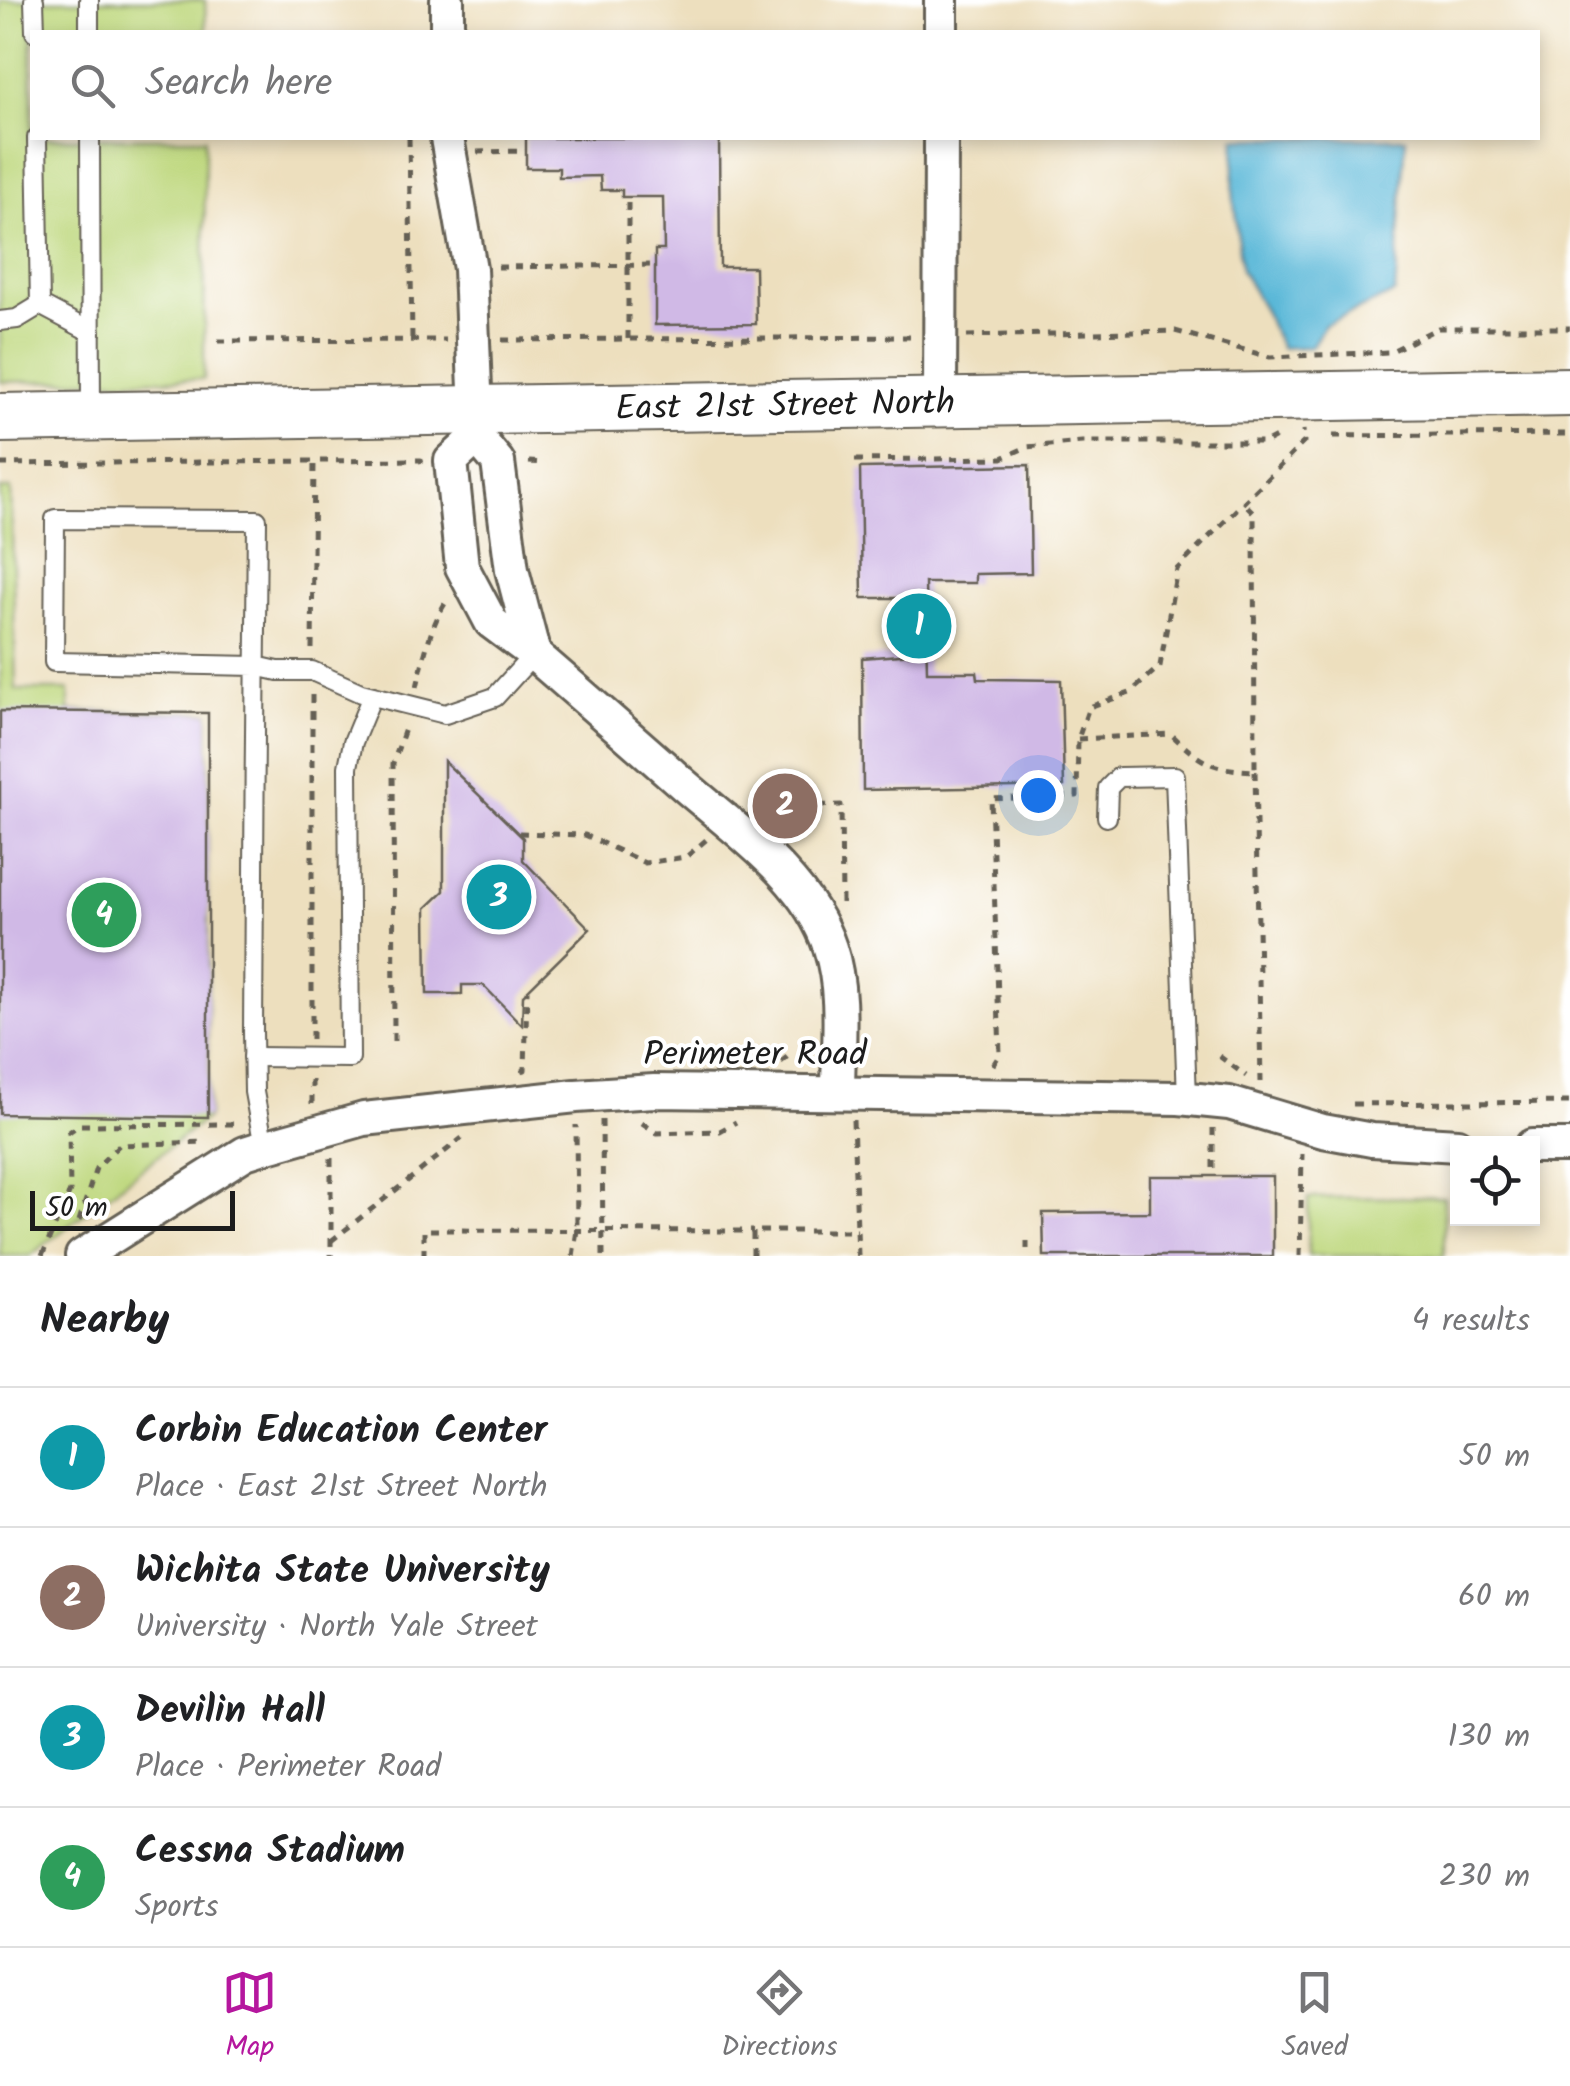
<!DOCTYPE html>
<html lang="en">
<head>
<meta charset="utf-8">
<style>
	body { margin:0; font-family:Kalam,sans-serif; background:#f2f2f2; color:#202124 }
	.controls { position:absolute; right:30px; bottom:30px; display:grid; overflow:hidden; border-radius:0px; box-shadow:0 5px 15px #0003 }
	.controls button { width:90px; height:90px; display:grid; place-items:center; padding:0; border:0; border-bottom:2px solid #e0e0e0; background:#fff; color:#202124; font:50px sans-serif }
	.scale { position:absolute; left:30px; bottom:25px; width:205px; box-sizing:border-box; padding-left:10px; border:5px solid #1c1c1c; border-top:0; font-size:28px; line-height:35px; white-space:nowrap; color:#1c1c1c; -webkit-text-stroke:8px #fff; paint-order:stroke }
	.you { position:absolute; left:1038px; top:795px; width:35px; height:35px; margin:-25px; border:8px solid #fff; border-radius:50%; background:#1a73e8; box-shadow:0 0 0 15px #1a73e833 }
	.badge { display:grid; place-items:center; width:65px; height:65px; border-radius:50%; background:#b5179e; color:#fff; font-size:32px; font-weight:700 }
	.pin { position:absolute; translate:-50% -50%; border:5px solid #fff; box-shadow:0 2px 10px #0006 }
	.list { margin:0; padding:0; list-style:none }
	h2 { display:flex; justify-content:space-between; align-items:center; height:130px; margin:0; padding:0 40px; font-size:42px }
	h2 small { font-size:32px; font-weight:400; color:#757577 }
	.list li { display:grid; grid-template-columns:65px 1fr auto; gap:30px; align-items:center; box-sizing:border-box; height:140px; padding:0 40px; border-top:2px solid #e0e0e0 }
	.list b { display:block; font-size:38px; white-space:nowrap }
	.list p { margin:0; font-size:32px; white-space:nowrap; color:#757577 }
	.list em { font-size:32px; font-style:normal; color:#757577 }
	.icon { flex:none; width:55px; height:55px; fill:none; stroke:currentColor; stroke-width:2; stroke-linecap:round; stroke-linejoin:round }
	.map { position:relative; flex:none; width:1570px; height:1256px; overflow:hidden }
	.search { position:absolute; background:#fff; box-shadow:0 5px 15px #0003; left:30px; right:30px; top:30px; height:110px; display:flex; align-items:center; gap:25px; box-sizing:border-box; padding:0 35px; border-radius:0px; color:#757577; font-size:38px }
	.sheet { height:690px; background:#fff }
	nav { display:flex; justify-content:space-around; align-items:center; box-sizing:border-box; height:140px; border-top:2px solid #e0e0e0; background:#fff; font-size:28px; color:#757577 }
	nav a { display:grid; justify-items:center; gap:5px }
	nav .on { color:#b5179e }
	.map>svg:first-child { display:block }
</style>
</head>
<body>
<div class="map">
<svg width="1570" height="1256" viewBox="0 0 1570 1256">
	<rect width="100%" height="100%" fill="#fff"/>
	<filter id="ink" filterUnits="userSpaceOnUse"><feTurbulence type="fractalNoise" baseFrequency=".01" numOctaves="2"/><feDisplacementMap in="SourceGraphic" scale="20" xChannelSelector="R" yChannelSelector="G"/><feConvolveMatrix kernelMatrix="1 2 1 2 8 2 1 2 1" color-interpolation-filters="sRGB"/></filter>
	<filter id="wash" filterUnits="userSpaceOnUse"><feTurbulence type="fractalNoise" baseFrequency=".0048" numOctaves="4" result="noise"/><feDisplacementMap in="SourceGraphic" scale="40" xChannelSelector="R" yChannelSelector="G"/><feGaussianBlur stdDeviation="2.25" result="paint"/><feColorMatrix in="noise" values="0 0 0 0 0 0 0 0 0 0 0 0 0 0 0 0 0 1.4 0 .05"/><feComposite in="paint" operator="in"/></filter>
	<g filter="url(#wash)">
		<rect width="100%" height="100%" fill="#eddfbe"/>
		<g fill="#bdd77c" stroke="#6c7a4c" stroke-width="2.5">
			<polygon points="0,0 205,0 206,32 32,32 32,138 205,138 204,379 0,382"/>
			<polygon points="0,489 11,489 16,690 69,690 69,711 208,713 208,1117 30,1256 0,1256"/>
			<polygon points="1444,1197 1444,1256 1308,1256 1308,1198"/>
		</g>
		<polygon fill="#5ab8d8" stroke="#3b6a7a" stroke-width="2.5" points="1235,138 1406,138 1395,293 1325,325 1311,347 1281,348 1263,308 1241,270 1233,191"/>
		<g id="blocks">
			<g fill="#d0b9e6">
				<polygon points="526,138 719,138 720,267 755,267 756,324 655,325 655,250 664,250 663,197 622,197 622,190 601,190 600,176 559,177 559,168 526,168"/>
				<polygon points="1029,465 1031,573 975,574 975,583 925,583 927,672 977,672 978,679 1061,680 1064,786 863,790 862,658 912,654 911,598 862,598 860,468"/>
				<polygon points="0,711 208,713 208,1117 0,1114"/>
				<polygon points="444,761 523,838 523,860 590,929 523,995 522,1025 483,985 462,985 462,994 427,994 426,908 444,891"/>
				<polygon points="1150,1176 1273,1176 1273,1256 1044,1256 1043,1213 1150,1212"/>
			</g>
		</g>
	</g>
	<g filter="url(#ink)">
		<use href="#blocks" fill-opacity="0" stroke="#656055" stroke-width="2.5"/>
		<g fill="none" stroke-linecap="round" stroke-linejoin="round">
			<g stroke="#656055" stroke-width="22">
				<g id="lane">
					<polyline points="34,0 35,32"/>
					<polyline points="89,0 89,32"/>
					<polyline points="37,138 40,305 91,332"/>
					<polyline points="90,138 91,416"/>
					<polyline points="0,321 17,319 40,305"/>
					<polyline points="1107,817 1108,788 1119,777 1175,776 1187,1098"/>
					<polyline points="253,1057 350,1058 348,767 353,742 372,696"/>
					<path d="M264 1147 254 1092 253 1032C254 861 255 691 257 520L55 519 54 662 256 666 278 671H312L361 693 445 714 495 697 534 654"/>
				</g>
			</g>
			<g stroke="#656055" stroke-width="38">
				<g id="street">
					<polyline points="447,32 447,0"/>
					<polyline points="941,32 941,0"/>
					<polyline points="447,138 470,269 477,437 498,462 512,570 534,654"/>
					<polyline points="940,402 941,138"/>
					<path d="M477 437 451 461 462 567 491 622 534 654C584 697 634 741 684 785 738 832 807 878 830 948 845 993 838 1046 838 1093"/>
					<polyline points="1532,1146 1570,1146"/>
					<polyline points="82,1256 245,1153 264,1147 364,1119 576,1096 654,1091 1179,1098 1229,1103 1323,1131 1372,1140 1458,1145"/>
				</g>
			</g>
			<g stroke="#656055" stroke-width="52">
				<polyline id="secondary" points="0,418 1570,392"/>
			</g>
			<g stroke="#656055" stroke-width="5" stroke-dasharray="8 8" stroke-linecap="butt">
				<polyline points="409,138 412,339"/>
				<polyline points="477,152 526,151"/>
				<polyline points="498,267 655,265"/>
				<polyline points="967,336 1175,331 1270,357 1390,352 1438,328 1570,328"/>
				<polyline points="628,339 628,197"/>
				<polyline points="502,340 911,337"/>
				<polyline points="218,341 446,340"/>
				<polyline points="1333,436 1570,434"/>
				<polyline points="855,460 1002,458 1027,447 1082,442 1267,442 1282,434"/>
				<polyline points="529,462 543,463"/>
				<polyline points="0,464 421,460 422,464"/>
				<polyline points="312,649 314,462"/>
				<path d="M417 687C424 657 430 625 448 599"/>
				<path d="M1078 739 1171 734C1202 764 1212 769 1255 771L1254 513 1242 501"/>
				<polyline points="1255,771 1261,1082"/>
				<polyline points="755,807 841,805 842,903"/>
				<polyline points="519,833 585,835 645,863 686,857 707,839"/>
				<polyline points="312,1039 312,695"/>
				<polyline points="394,1041 393,763 406,726"/>
				<polyline points="1219,1056 1246,1076"/>
				<polyline points="781,1062 793,1052"/>
				<polyline points="993,1065 1000,1054 991,799 1077,796 1078,739 1089,707 1130,693 1160,666 1177,569 1304,442 1303,430"/>
				<polyline points="521,1071 525,1070 527,991"/>
				<polyline points="312,1080 312,1104"/>
				<polyline points="1353,1104 1570,1102"/>
				<polyline points="602,1120 603,1256"/>
				<polyline points="853,1120 858,1256"/>
				<polyline points="642,1123 657,1133 720,1131 736,1122"/>
				<polyline points="1213,1128 1213,1173"/>
				<polyline points="331,1158 331,1256"/>
				<polyline points="79,1221 96,1168 119,1145 205,1142"/>
				<polyline points="331,1241 462,1138"/>
				<polyline points="1027,1241 1027,1256"/>
				<polyline points="42,1256 70,1191 69,1132 79,1125 236,1124"/>
				<polyline points="424,1256 424,1230 753,1231"/>
				<polyline points="573,1256 577,1230 576,1125"/>
				<polyline points="753,1256 753,1231 857,1231"/>
				<polyline points="1300,1256 1302,1154"/>
			</g>
			<use href="#lane" stroke="#fff" stroke-width="18"/>
			<use href="#street" stroke="#fff" stroke-width="32"/>
			<use href="#secondary" stroke="#fff" stroke-width="48"/>
		</g>
	</g>
	<g text-anchor="middle" stroke-width="8" stroke-linejoin="round" paint-order="stroke">
		<g font-size="35" fill="#1c1c1c" stroke="#fff">
			<text transform="translate(785 404) rotate(-1)" y="12">East 21st Street North</text>
			<text x="755" y="1065">Perimeter Road</text>
		</g>
	</g>
</svg>
<div class="controls">
<button><svg class="icon" aria-label="locate" viewBox="0 0 24 24"><circle cx="12" cy="12" r="6"/><path d="M12 2v4M12 18v4M2 12h4M18 12h4"/></svg></button>
</div>
<div class="scale">50 m</div>
<div class="you"></div>
<div class="pin badge" style="left:919px;top:626px;background:#0f9aa8">1</div>
<div class="pin badge" style="left:785px;top:806px;background:#8d6e63">2</div>
<div class="pin badge" style="left:499px;top:897px;background:#0f9aa8">3</div>
<div class="pin badge" style="left:104px;top:915px;background:#2e9e5b">4</div>
<div class="search"><svg class="icon" aria-label="search" viewBox="0 0 24 24"><circle cx="10" cy="10" r="6"/><path d="M15 15l6 6"/></svg>Search here</div>
</div>
<section class="sheet">
<h2>Nearby<small>4 results</small></h2>
<ul class="list">
<li><span class="badge" style="background:#0f9aa8">1</span><div><b>Corbin Education Center</b><p>Place · East 21st Street North</p></div><em>50 m</em></li>
<li><span class="badge" style="background:#8d6e63">2</span><div><b>Wichita State University</b><p>University · North Yale Street</p></div><em>60 m</em></li>
<li><span class="badge" style="background:#0f9aa8">3</span><div><b>Devilin Hall</b><p>Place · Perimeter Road</p></div><em>130 m</em></li>
<li><span class="badge" style="background:#2e9e5b">4</span><div><b>Cessna Stadium</b><p>Sports</p></div><em>230 m</em></li>
</ul>
</section>
<nav>
<a class="on"><svg class="icon" aria-label="map" viewBox="0 0 24 24"><path d="M3 6l6-2 6 2 6-2v14l-6 2-6-2-6 2zM9 4v14M15 6v14"/></svg>Map</a>
<a><svg class="icon" aria-label="directions" viewBox="0 0 24 24"><path d="M12 3l9 9-9 9-9-9zM9 14v-3h6M13 9l2 2-2 2"/></svg>Directions</a>
<a><svg class="icon" aria-label="saved" viewBox="0 0 24 24"><path d="M7 4h10v16l-5-4-5 4z"/></svg>Saved</a>
</nav>
</body>
</html>
